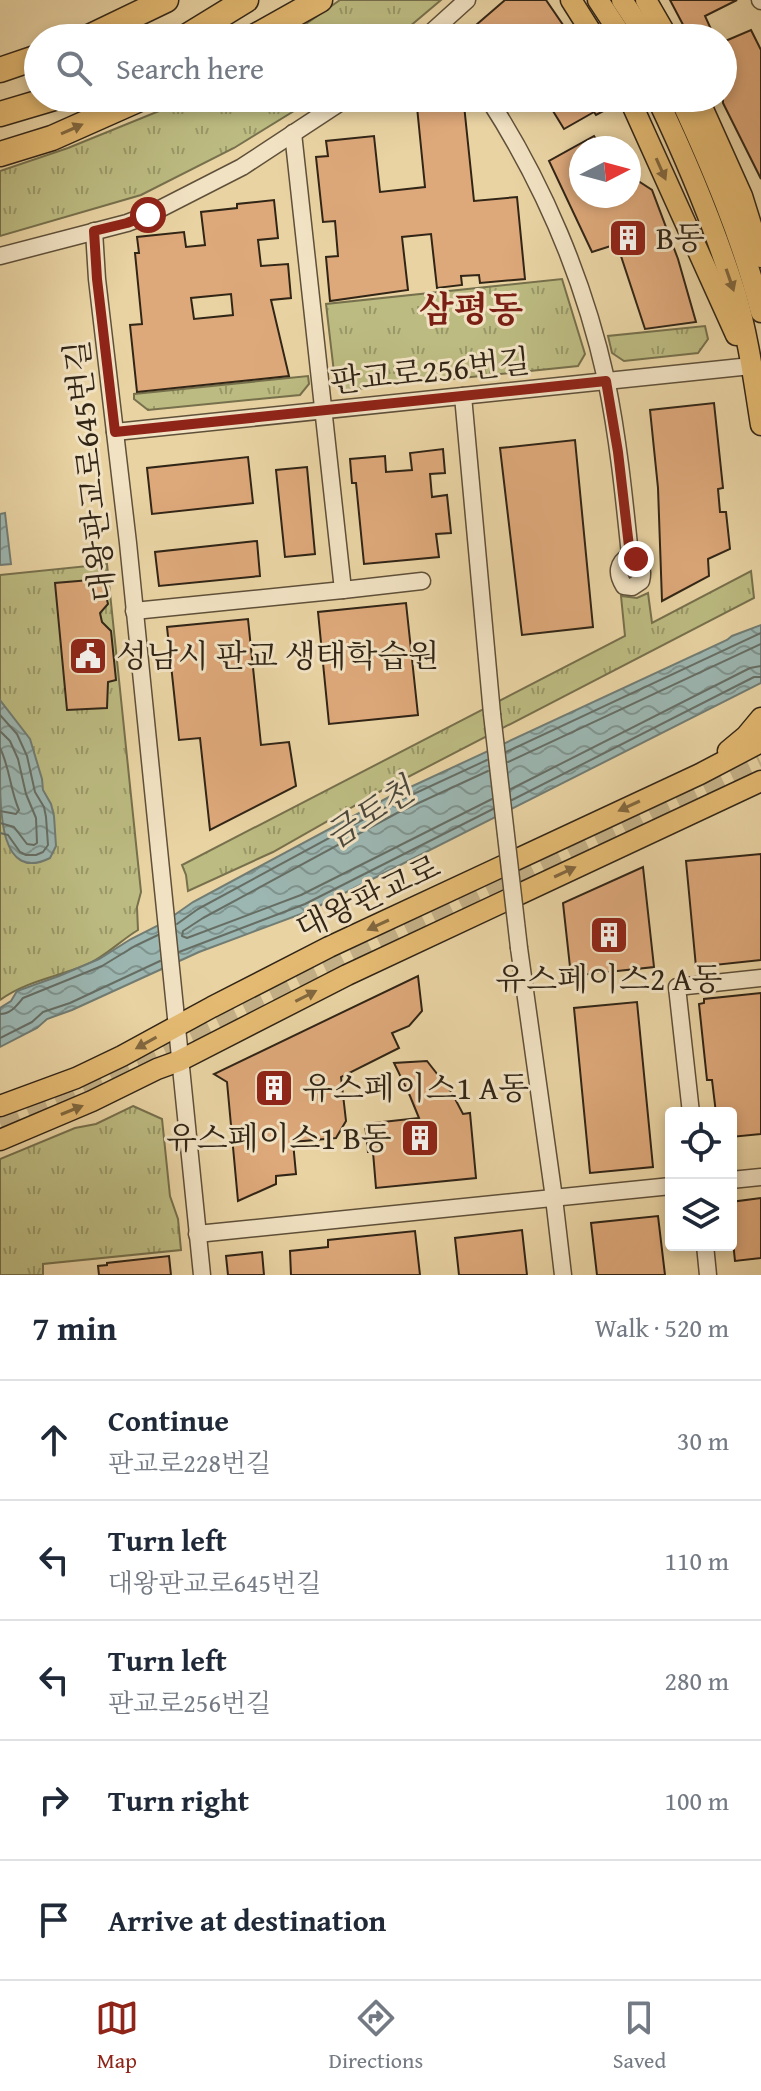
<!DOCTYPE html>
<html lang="en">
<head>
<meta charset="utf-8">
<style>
	body { margin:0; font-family:"Gentium Book Plus","Noto Serif KR",serif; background:#f6f6f7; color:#1f2937 }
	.controls { position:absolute; right:24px; bottom:24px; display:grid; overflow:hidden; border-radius:8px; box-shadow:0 4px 12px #0003 }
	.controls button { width:72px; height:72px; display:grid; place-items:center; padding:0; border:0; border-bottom:2px solid #e0e1e3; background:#fff; color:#1f2937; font:40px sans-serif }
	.compass { position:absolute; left:569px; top:136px; width:72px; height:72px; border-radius:50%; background:#fff; box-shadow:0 4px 12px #0003; rotate:84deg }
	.stop { position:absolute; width:24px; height:24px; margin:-18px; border:6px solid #8f2418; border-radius:50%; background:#fff }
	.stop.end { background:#8f2418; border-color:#fff; box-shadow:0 2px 8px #0008 }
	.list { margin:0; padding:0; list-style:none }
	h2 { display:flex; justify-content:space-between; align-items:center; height:104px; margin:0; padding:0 32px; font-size:34px }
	h2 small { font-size:26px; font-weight:400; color:#747a83 }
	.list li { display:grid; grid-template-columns:52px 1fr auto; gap:24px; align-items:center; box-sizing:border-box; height:120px; padding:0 32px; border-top:2px solid #e0e1e3 }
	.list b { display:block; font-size:30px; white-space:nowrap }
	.list p { margin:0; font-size:26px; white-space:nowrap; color:#747a83 }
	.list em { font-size:26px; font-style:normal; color:#747a83 }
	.icon { flex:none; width:44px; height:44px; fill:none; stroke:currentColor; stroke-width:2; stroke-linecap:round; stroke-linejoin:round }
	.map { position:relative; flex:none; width:761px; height:1275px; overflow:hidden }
	.search { position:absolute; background:#fff; box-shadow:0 4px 12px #0003; left:24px; right:24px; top:24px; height:88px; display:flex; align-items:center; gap:20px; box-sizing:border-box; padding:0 28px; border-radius:44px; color:#747a83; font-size:30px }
	.sheet { height:704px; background:#fff }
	nav { display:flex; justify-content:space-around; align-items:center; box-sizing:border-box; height:112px; border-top:2px solid #e0e1e3; background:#fff; font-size:22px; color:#747a83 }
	nav a { display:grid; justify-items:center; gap:4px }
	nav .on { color:#8f2418 }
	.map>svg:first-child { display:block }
</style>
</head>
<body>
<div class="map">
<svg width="761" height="1275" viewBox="0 0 761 1275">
	<defs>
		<pattern id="grass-tufts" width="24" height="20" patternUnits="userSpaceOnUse" patternTransform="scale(2)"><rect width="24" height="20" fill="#bcbb81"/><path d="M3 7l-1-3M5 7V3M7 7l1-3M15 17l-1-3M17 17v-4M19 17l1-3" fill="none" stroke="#999869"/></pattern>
		<pattern id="water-waves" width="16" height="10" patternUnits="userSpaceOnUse" patternTransform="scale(2)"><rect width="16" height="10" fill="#9cb6b1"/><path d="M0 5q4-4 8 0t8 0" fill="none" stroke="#80948f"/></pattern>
	</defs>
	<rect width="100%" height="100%" fill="#e9d3a3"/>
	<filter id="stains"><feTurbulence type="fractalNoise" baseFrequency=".0025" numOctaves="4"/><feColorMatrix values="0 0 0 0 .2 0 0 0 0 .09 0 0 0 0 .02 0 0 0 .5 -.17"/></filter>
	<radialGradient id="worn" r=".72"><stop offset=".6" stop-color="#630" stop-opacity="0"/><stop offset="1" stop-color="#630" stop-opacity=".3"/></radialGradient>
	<g fill="url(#grass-tufts)" stroke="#76704c" stroke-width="2">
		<polygon points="340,0 441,0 396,38 286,38"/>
		<polygon points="191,98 315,98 234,148 141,195 0,236 0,171 68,148"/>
		<polygon points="562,279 585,354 578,366 346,390 335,381 326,304"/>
		<polygon points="705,326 708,339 698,353 624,361 612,353 608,336"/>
		<polygon points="308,376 309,384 300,395 148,410 134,399 134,394"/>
		<path d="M107 564 141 892 137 907 138 930C121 940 105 957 86 965 57 977 26 981 0 1000V575Z"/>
		<polygon points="751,571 754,598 379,792 273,852 188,891 186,875 182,865 625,636 621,596 637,598 648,593 652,623"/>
		<polygon points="133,1106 162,1119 170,1196 178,1219 181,1250 43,1264 43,1275 0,1275 0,1159 75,1128 96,1124"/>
	</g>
	<g fill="url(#water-waves)" stroke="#717c73" stroke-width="2">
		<polygon points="5,513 11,564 0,565 0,514"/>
		<polygon points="761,625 761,683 309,911 199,952 72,1010 47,1019 37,1028 0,1047 0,1008 11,1001 17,991 59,976 99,959 131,939 163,923 193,902 389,797 727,640 732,636"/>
		<path d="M0 700 30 739 42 779 43 790 51 804 54 816 56 846 50 858C0 883 0 810 0 775 0 750 0 725 0 700Z"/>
	</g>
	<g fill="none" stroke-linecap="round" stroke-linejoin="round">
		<g stroke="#666e64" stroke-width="2">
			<polyline points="0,715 17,734 27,756 35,792 44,807 46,817 48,845 43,852 36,855 26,855 20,852 8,835 0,833"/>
			<polyline points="0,731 10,741 18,759 26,794 36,818 37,843 34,845 27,844 14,827 0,823"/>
			<path d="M0 748C10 768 10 790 19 810L16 814 0 811"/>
			<polyline points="506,752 761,633"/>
			<polyline points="508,762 761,644"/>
			<polyline points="488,771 397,813 203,918 183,931 182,936 187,938 301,895 492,799"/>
			<polyline points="511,789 750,668 761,666"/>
			<polyline points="512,800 754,677 761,677"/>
			<polyline points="177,924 198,909 392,804 487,760"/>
			<polyline points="179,952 305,904 493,809"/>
			<path d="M0 1014C11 1014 17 1005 23 998L102 966 135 946 158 935"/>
			<polyline points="0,1038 32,1022 43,1012 70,1003 160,961"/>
		</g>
	</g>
	<g fill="#dda87a" stroke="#312516" stroke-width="2" fill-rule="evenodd">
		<polygon points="505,0 546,0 572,38 461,38"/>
		<polygon points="670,0 737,0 705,16 715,38 690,38"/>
		<polygon points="751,30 761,50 761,179 723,103 723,42"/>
		<polygon points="545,98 608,98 613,106 596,115 594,112 564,129"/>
		<polygon points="446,104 447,107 464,105 474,201 517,197 525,279 480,283 479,275 461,276 462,285 437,288 431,234 402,237 408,290 330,301 326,257 338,256 335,221 323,222 316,157 328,156 326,141 374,136 380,192 425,187 417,107"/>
		<polygon points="594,136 602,148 581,148 581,196 629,196 629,175 652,190 678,259 696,322 645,329 617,244 592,252 549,161"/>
		<path d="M274 200 278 238 258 240 261 266 288 264 291 298 271 300 289 376 137 392 130 325 142 324 135 253H139L137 237 184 232 186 247 205 245 201 212 237 208V204ZM231 294 233 315 194 319 191 298Z"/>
		<polygon points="714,403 723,488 718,489 720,512 726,512 730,549 708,559 709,576 662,601 658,488 650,410"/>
		<polygon points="575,440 593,627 522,635 500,448"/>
		<polygon points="443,449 445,473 430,474 432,497 447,495 451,533 436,534 439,557 364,564 356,483 352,483 350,459 385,456 386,472 412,470 410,453"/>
		<polygon points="248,457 253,503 152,514 147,468"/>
		<polygon points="307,467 315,554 285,557 276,470"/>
		<polygon points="257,541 260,576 159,586 155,552"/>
		<polygon points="102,579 108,604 100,613 102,622 111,631 116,680 108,682 107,708 67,710 55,583"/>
		<polygon points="406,603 418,715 329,724 318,612"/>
		<polygon points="248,619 261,745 289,742 296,786 210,830 200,738 179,740 167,627"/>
		<polygon points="761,854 761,960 696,967 686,861"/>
		<polygon points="643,867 654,967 571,976 563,903"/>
		<polygon points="418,976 422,1011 409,1026 392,1033 399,1048 341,1077 346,1121 336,1138 293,1142 296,1174 276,1176 276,1184 238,1201 227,1082 214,1074"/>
		<polygon points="761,993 761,1134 731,1137 731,1113 716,1113 712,1080 707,1080 699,1004 704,1003 704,999"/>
		<polygon points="637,1002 653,1167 590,1173 574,1008"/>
		<polygon points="427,1061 452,1093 463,1114 470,1113 476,1178 376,1188 373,1152 368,1152 365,1124 419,1118 410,1096 394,1063"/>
		<polygon points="761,1198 761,1258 735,1261 731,1222 731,1202"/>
		<polygon points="658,1216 665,1275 597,1275 591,1223"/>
		<polygon points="522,1230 527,1275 459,1275 455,1238"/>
		<polygon points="415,1231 420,1275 291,1275 290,1251 328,1247 328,1240"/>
		<polygon points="262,1252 264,1275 228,1275 226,1256"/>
		<polygon points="169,1256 171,1275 99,1275 98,1266 107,1265 107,1263"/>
	</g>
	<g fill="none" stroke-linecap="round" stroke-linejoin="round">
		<polyline stroke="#c4b087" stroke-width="20" stroke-dasharray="20 10" stroke-linecap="butt" points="0,1123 50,1103 264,1002 761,763"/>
		<g stroke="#5f5039" stroke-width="19">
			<g id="minor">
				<polyline points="760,0 761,1"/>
				<polyline points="425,38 467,0"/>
				<path d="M488 98C543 183 584 280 606 379 618 437 624 496 630 555 641 563 644 569 641 581L632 587 624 586C616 573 617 563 630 555"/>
				<polyline points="94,231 97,279 128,543 202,1275"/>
				<polyline points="0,256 127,223 148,215 242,167 347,98"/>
				<polyline points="463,396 492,714"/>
				<polyline points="115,432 751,366"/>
				<polyline points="343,590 422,581"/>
				<polyline points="134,611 343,590 293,133"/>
				<polyline points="519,948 554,1198 563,1275"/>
				<polyline points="691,1113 677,987 761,978"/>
				<polyline points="731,1180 761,1177"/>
				<polyline points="197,1234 671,1186"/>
				<polyline points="705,1245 708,1275"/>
			</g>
		</g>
		<g stroke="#312516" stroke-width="23">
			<g id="major">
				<polyline points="571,0 595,38"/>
				<polyline points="598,0 623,38"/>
				<polyline points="622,0 647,38"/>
				<polyline points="646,0 668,38"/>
				<polyline points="629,98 736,335"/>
				<path d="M657 98C687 161 714 226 735 292 748 335 754 381 761 425"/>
				<path d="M680 98C712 167 742 238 761 312"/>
				<polyline points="698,98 742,196 761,257"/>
				<polyline points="728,751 746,736 761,718"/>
				<polyline points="0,1106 76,1078 122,1056 212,1007 329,947 700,774 761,742"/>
				<polyline points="0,1140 92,1101 157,1069 179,1061 347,975 761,781"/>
			</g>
		</g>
		<g stroke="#312516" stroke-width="27">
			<g id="highway">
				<polyline points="87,38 166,0"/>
				<polyline points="184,38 246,0"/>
				<polyline points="252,38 320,0"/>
				<polyline points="0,70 38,57"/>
				<polyline points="0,114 54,98"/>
				<polyline points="0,154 52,138 142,98"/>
			</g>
		</g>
		<use href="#minor" stroke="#f1e2c3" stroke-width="16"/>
		<use href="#major" stroke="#e4ba72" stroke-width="20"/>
		<use href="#highway" stroke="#e4ba72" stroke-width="24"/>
		<g stroke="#5f5039" stroke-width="19" stroke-linecap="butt">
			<polyline id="minor-bridge" points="492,714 519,948"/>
		</g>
		<use href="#minor-bridge" stroke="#f1e2c3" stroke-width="16"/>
	</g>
	<defs><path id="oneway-solid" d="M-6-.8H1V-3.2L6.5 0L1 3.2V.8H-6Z" transform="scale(2)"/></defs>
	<g fill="#82683f">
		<use href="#oneway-solid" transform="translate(72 129) rotate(-24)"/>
		<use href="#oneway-solid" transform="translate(661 169) rotate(66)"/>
		<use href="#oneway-solid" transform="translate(730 280) rotate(71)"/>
		<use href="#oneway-solid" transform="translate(629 806) rotate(155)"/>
		<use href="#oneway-solid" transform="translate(565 872) rotate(-25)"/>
		<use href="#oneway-solid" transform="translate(378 925) rotate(155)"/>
		<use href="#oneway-solid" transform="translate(306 996) rotate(-27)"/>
		<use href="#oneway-solid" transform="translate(146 1043) rotate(151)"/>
		<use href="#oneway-solid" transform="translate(72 1110) rotate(-22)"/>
	</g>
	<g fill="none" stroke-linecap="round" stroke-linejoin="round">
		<polyline stroke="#8f2418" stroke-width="10" points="148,215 127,223 94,231 97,279 115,432 606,381 618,452 630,555 636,559"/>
	</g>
	<defs>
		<g id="building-square" transform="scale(2)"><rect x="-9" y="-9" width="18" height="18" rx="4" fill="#8f2418" stroke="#f1e2c3"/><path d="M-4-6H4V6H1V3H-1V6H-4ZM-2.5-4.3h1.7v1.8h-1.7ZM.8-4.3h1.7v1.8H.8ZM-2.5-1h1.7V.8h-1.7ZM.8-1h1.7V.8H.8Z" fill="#fff"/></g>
		<g id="civic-square" transform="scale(2)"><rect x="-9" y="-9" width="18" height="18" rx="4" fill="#8f2418" stroke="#f1e2c3"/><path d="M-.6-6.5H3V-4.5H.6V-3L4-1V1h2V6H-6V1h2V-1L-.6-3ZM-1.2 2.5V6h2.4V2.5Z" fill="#fff"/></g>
	</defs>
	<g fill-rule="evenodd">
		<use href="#building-square" x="628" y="238"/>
		<use href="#civic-square" x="88" y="656"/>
		<use href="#building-square" x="609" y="935"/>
		<use href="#building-square" x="274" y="1088"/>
		<use href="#building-square" x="420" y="1138"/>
	</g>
	<g text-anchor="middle" stroke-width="6" stroke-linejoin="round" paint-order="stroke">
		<g font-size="32" fill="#312516" stroke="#f1e2c3" text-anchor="start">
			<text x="656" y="249">B동</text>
			<text x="116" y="667">성남시 판교 생태학습원</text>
			<text x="609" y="990" text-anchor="middle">유스페이스2 A동</text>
			<text x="302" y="1099">유스페이스1 A동</text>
			<text x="392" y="1149" text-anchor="end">유스페이스1 B동</text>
		</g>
		<g font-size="32" fill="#312516" stroke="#f1e2c3">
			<text transform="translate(430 371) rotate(-6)" y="11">판교로256번길</text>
			<text transform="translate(90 471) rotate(-96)" y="11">대왕판교로645번길</text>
			<text transform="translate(368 897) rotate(-25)" y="11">대왕판교로</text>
		</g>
		<g font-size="34" font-style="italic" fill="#4c493d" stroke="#f1e2c3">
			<text transform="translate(369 813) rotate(-33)" y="12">금토천</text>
		</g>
		<g font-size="36" font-weight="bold" fill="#7a1f14" stroke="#f1e2c3">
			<text x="471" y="322">삼평동</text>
		</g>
	</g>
	<rect width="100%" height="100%" filter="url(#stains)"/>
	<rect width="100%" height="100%" fill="url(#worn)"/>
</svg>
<div class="controls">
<button><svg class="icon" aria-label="locate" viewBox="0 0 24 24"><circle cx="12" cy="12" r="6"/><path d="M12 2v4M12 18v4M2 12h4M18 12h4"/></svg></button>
<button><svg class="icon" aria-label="layers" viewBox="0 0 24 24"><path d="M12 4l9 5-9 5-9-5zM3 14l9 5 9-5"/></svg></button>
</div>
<svg class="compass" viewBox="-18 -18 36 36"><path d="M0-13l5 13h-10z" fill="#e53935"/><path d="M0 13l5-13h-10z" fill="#747a83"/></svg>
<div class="stop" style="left:148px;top:215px"></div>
<div class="stop end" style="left:636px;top:559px"></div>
<div class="search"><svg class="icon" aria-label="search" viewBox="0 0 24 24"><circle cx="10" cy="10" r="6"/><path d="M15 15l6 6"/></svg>Search here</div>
</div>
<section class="sheet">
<h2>7 min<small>Walk · 520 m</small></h2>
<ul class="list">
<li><svg class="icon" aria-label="ahead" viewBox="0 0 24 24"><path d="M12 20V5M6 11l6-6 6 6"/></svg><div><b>Continue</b><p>판교로228번길</p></div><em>30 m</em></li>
<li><svg class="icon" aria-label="left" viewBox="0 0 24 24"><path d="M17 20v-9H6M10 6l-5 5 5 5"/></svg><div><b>Turn left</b><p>대왕판교로645번길</p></div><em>110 m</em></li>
<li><svg class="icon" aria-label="left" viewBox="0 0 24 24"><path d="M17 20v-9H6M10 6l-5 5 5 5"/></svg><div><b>Turn left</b><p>판교로256번길</p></div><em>280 m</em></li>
<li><svg class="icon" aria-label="right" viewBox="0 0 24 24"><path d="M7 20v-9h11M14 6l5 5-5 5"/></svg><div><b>Turn right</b></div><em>100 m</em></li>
<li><svg class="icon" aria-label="arrive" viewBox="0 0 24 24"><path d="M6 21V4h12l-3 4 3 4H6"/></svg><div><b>Arrive at destination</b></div></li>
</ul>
</section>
<nav>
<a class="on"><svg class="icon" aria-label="map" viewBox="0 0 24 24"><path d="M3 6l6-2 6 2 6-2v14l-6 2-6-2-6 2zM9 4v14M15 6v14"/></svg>Map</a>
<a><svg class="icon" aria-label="directions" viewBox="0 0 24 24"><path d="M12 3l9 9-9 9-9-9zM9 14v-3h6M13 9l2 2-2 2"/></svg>Directions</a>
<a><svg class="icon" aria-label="saved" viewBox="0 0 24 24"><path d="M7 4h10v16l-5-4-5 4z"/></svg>Saved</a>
</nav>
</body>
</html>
